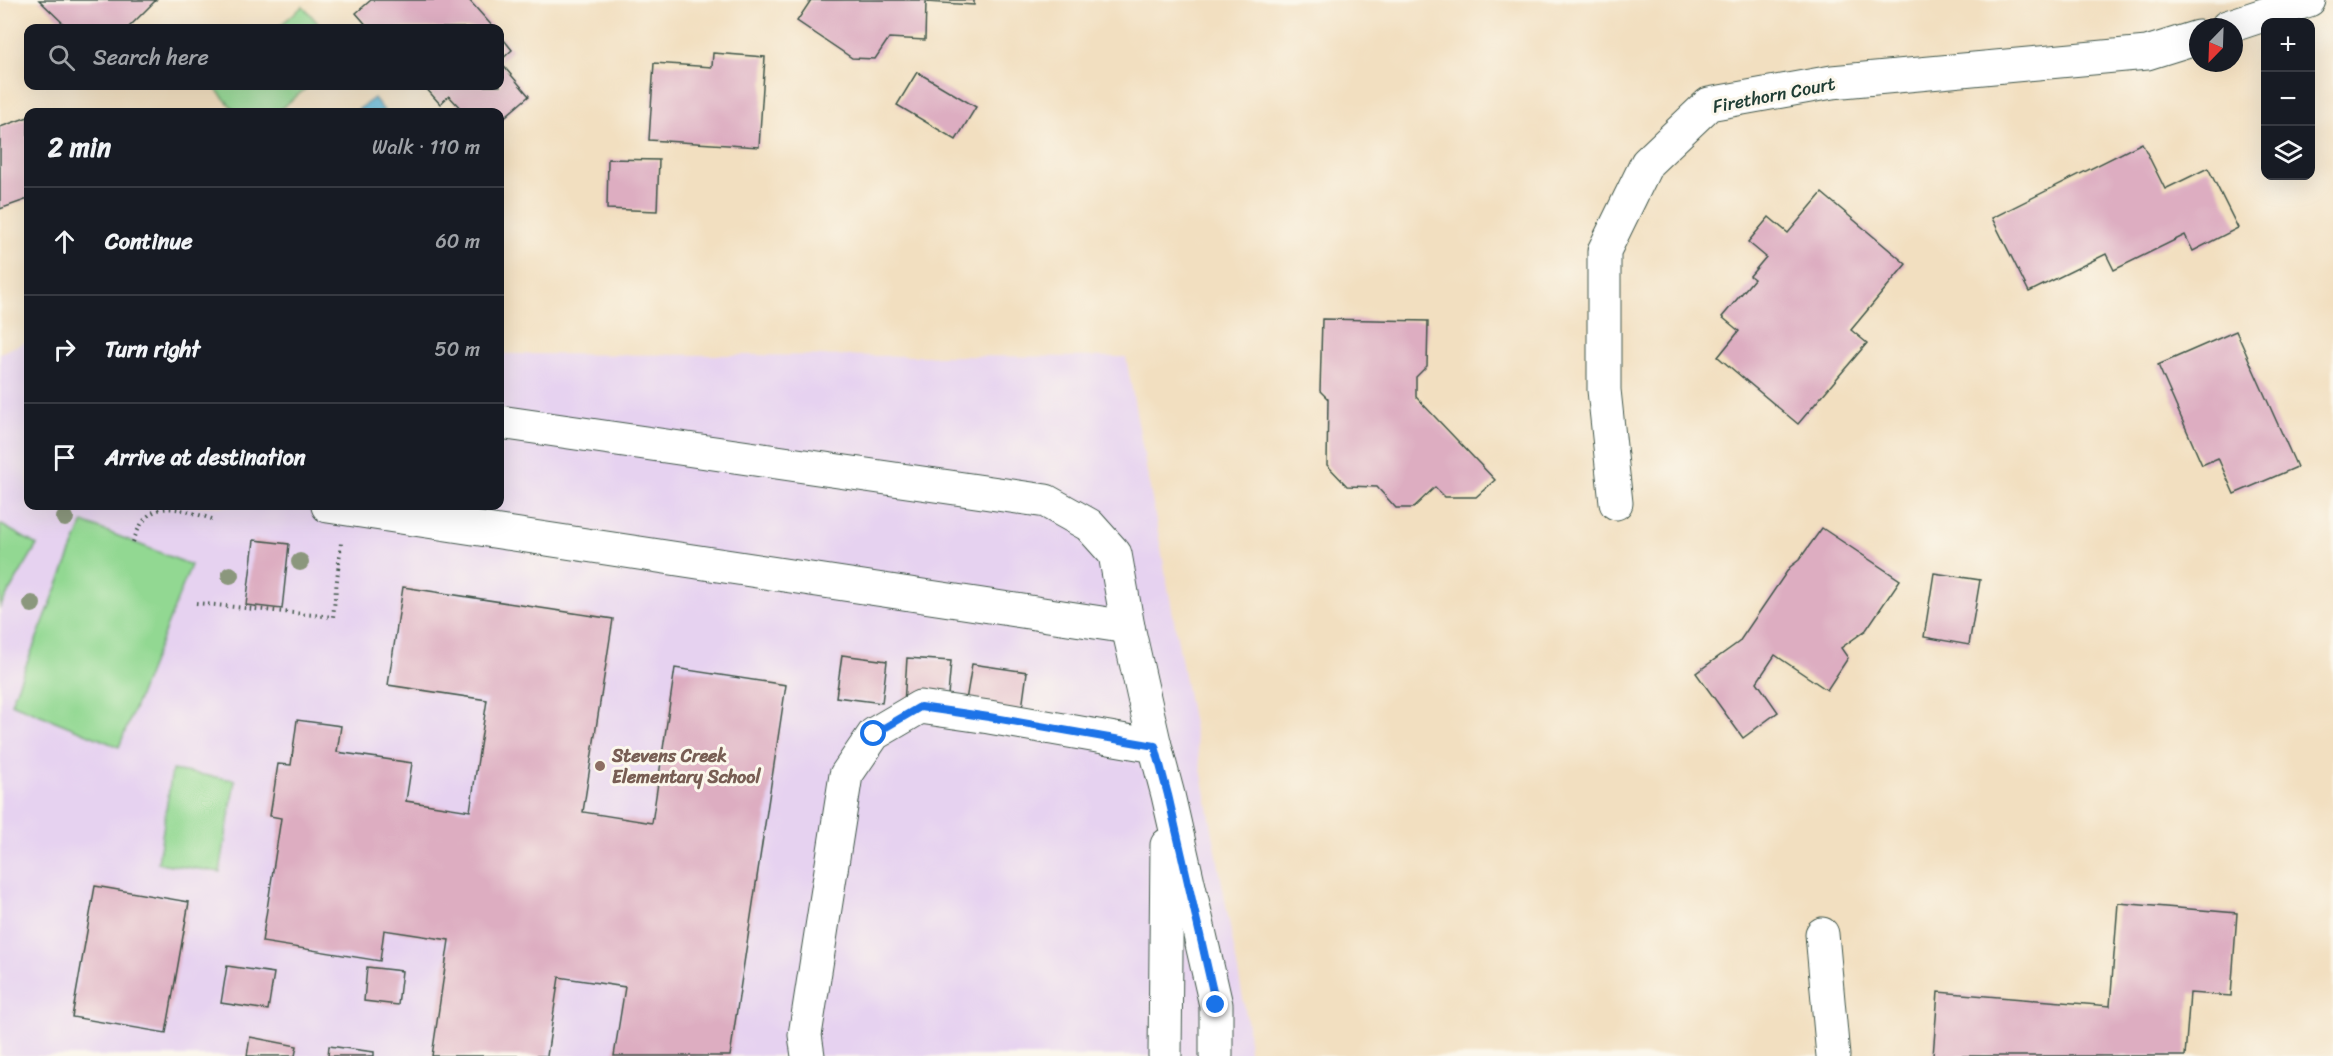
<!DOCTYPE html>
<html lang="en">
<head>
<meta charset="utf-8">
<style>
	body { margin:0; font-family:Sriracha,sans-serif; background:#242831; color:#f1f3f6 }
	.controls { position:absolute; right:18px; top:18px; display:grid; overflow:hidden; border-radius:12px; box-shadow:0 6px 24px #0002 }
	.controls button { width:54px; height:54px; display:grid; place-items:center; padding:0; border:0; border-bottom:2px solid #363941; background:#171b24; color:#f1f3f6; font:30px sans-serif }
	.compass { position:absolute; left:2189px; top:18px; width:54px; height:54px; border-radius:50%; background:#171b24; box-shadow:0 6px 24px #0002; rotate:203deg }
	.stop { position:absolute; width:18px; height:18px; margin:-14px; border:4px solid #1a73e8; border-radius:50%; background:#fff }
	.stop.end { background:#1a73e8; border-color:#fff; box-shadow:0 2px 6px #0008 }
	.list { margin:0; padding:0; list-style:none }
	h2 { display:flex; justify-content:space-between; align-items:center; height:78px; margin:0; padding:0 24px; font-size:26px }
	h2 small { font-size:20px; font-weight:400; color:#9ea1a6 }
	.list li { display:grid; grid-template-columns:39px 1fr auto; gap:18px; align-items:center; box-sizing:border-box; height:108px; padding:0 24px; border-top:2px solid #363941 }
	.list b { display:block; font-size:22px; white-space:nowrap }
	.list em { font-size:20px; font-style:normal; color:#9ea1a6 }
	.icon { flex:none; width:33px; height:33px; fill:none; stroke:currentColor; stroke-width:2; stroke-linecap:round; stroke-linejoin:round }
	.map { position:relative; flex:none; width:2333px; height:1056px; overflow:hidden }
	.search { position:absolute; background:#171b24; box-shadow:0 6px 24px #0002; left:24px; top:24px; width:480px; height:66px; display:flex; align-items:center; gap:15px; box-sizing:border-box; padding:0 21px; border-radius:12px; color:#9ea1a6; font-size:22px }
	.panel { position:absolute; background:#171b24; box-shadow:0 6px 24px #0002; left:24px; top:108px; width:480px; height:402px; border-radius:12px }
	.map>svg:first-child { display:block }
</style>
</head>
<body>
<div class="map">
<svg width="2333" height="1056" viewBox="0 0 2333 1056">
	<rect width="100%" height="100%" fill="#fbf7ec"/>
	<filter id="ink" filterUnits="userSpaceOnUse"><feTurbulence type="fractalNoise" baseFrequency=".0167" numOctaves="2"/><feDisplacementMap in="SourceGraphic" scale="12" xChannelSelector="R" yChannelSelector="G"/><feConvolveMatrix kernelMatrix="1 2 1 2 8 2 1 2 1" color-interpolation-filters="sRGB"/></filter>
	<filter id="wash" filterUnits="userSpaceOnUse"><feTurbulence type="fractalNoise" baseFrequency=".008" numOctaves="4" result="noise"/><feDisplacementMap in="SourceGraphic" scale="24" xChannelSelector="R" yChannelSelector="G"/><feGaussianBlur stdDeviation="1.35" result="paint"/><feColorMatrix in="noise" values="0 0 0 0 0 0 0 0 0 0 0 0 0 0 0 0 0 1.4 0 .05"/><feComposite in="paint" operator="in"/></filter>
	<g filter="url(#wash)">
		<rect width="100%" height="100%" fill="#f2dfc0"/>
		<polygon fill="#e6d2f0" points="28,341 28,506 500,506 500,354 1126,357 1248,1026 1249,1056 0,1056 0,353"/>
		<g fill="#92d892" stroke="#588a63" stroke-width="1.5">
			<polygon points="303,6 322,28 277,28"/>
			<polygon points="213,86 309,86 277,112 236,112"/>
			<polygon points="83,522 191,565 119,747 11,703"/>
			<polygon points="0,524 37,545 0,607"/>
			<polygon points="172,770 235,780 220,872 158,863"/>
		</g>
		<polygon fill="#5db8db" stroke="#3e7a88" stroke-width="1.5" points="374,98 385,112 355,112"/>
		<g id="blocks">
			<g fill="#ddadc1">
				<polygon points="39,0 156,0 128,28 68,28"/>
				<polygon points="371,0 469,0 494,28 369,28 356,13"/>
				<polygon points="811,0 974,0 974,5 926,2 925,40 889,38 875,59 852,58 797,21"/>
				<polygon points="500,35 512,50 500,61"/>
				<polygon points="713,53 765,57 759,147 649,140 654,63 712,67"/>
				<polygon points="500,62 529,96 500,121 500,112 464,112 449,96 440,104 424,86 500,86"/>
				<polygon points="917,72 976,107 956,140 897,105"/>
				<polygon points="28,117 28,199 0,209 0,127"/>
				<polygon points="2142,143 2165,189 2208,168 2238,228 2193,251 2185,235 2114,270 2106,254 2029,292 1992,218"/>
				<polygon points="608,159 659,160 657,211 607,209"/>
				<polygon points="1822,193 1906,264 1851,330 1867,343 1798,424 1718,357 1739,331 1722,317 1754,279 1750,276 1766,257 1748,242 1769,217 1788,233"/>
				<polygon points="1322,319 1428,321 1427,366 1416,377 1416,397 1495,480 1476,497 1445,497 1435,487 1413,508 1396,508 1377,487 1347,486 1327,465 1328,399 1320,391"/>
				<polygon points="2236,331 2297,467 2234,494 2218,458 2202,465 2158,365"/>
				<polygon points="1822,528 1900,580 1866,630 1841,648 1848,658 1827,690 1775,655 1757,682 1778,712 1743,738 1696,673 1739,642 1790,567 1799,560"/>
				<polygon points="254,540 289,544 282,609 246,605"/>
				<polygon points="1934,573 1980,580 1969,645 1924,637"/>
				<polygon points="403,587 613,619 583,812 652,823 675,668 786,685 730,1056 614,1056 625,987 559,977 547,1056 432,1056 449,940 384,930 380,961 262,942 281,818 270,816 278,764 291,765 297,720 341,726 337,752 412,763 406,801 470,811 487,700 388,685"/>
				<polygon points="842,655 887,661 882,703 836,697"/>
				<polygon points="907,658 951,661 947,707 904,704"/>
				<polygon points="972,664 1027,672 1021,716 965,707"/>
				<polygon points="95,886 189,902 166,1033 72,1017"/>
				<polygon points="2118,903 2237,913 2231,996 2190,993 2185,1056 1933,1056 1938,992 2110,1006"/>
				<polygon points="227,966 274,973 268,1010 221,1003"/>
				<polygon points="367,967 402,971 398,1005 364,1001"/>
				<polygon points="250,1037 297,1046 295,1056 247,1056"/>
				<polygon points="329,1046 374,1052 374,1056 328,1056"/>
			</g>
		</g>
	</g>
	<g filter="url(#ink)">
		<use href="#blocks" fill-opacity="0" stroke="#3f5549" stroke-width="1.5"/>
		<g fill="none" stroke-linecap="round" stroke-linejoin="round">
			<g stroke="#3f5549" stroke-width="35">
				<g id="minor">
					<polyline points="2227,27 2309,0"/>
					<polyline points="500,422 1046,501 1089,525 1115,554 1128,627 1155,746 1168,795 1216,1005 1216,1056"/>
					<polyline points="1616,503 1604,390 1604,251 1647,163 1709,104 1832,82 2147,53 2198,37"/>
					<polyline points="328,506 1128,627"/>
					<polyline points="1822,934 1833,1056"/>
					<polyline points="808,1056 805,1035 846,775 874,734 920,707 989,717 1155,746"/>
					<polyline points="1165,1056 1167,845"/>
				</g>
			</g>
			<g stroke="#3f5549" stroke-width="4" stroke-dasharray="1.5 4.5" stroke-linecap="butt">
				<path d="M133 542C149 496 174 507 212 519"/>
				<polyline points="196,603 333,617 341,543"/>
			</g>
			<use href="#minor" stroke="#fff" stroke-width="33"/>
		</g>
		<g fill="#8b977d">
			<circle cx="65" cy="518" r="9"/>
			<circle cx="300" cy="562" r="9"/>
			<circle cx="230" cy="575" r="9"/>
			<circle cx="32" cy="604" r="9"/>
		</g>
	</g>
	<g fill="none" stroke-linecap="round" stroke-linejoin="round" filter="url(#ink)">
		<polyline stroke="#1a73e8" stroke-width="8" points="874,734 920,707 989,717 1155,746 1168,795 1216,1005"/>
	</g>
	<circle fill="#8d6e63" stroke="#fbf7ec" stroke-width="2" cx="600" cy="766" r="6"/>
	<g text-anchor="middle" stroke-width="6" stroke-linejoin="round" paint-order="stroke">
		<g font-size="18" fill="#1f3d34" stroke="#fbf7ec">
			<text transform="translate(1774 95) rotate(-11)" y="6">Firethorn Court</text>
		</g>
		<g font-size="18" font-weight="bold" fill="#785e54" stroke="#fbf7ec" text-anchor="start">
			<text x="612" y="762">Stevens Creek<tspan x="612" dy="21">Elementary School</tspan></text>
		</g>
	</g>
</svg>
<div class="controls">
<button>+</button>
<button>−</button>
<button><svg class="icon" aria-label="layers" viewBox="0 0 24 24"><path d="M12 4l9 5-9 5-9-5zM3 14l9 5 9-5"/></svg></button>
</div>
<svg class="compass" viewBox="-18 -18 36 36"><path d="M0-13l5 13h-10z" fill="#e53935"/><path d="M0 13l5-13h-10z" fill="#9ea1a6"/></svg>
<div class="stop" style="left:874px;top:734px"></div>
<div class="stop end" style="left:1216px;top:1005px"></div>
<div class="search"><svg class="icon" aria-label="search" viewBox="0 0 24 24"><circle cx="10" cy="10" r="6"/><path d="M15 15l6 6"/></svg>Search here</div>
<section class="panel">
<h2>2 min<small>Walk · 110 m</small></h2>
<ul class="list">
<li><svg class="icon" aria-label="ahead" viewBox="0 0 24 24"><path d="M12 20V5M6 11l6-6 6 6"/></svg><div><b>Continue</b></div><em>60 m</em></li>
<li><svg class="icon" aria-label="right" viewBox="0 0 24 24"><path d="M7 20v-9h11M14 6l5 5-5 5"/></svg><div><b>Turn right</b></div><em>50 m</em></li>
<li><svg class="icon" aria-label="arrive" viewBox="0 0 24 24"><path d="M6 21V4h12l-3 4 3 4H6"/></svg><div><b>Arrive at destination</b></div></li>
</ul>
</section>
</div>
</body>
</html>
